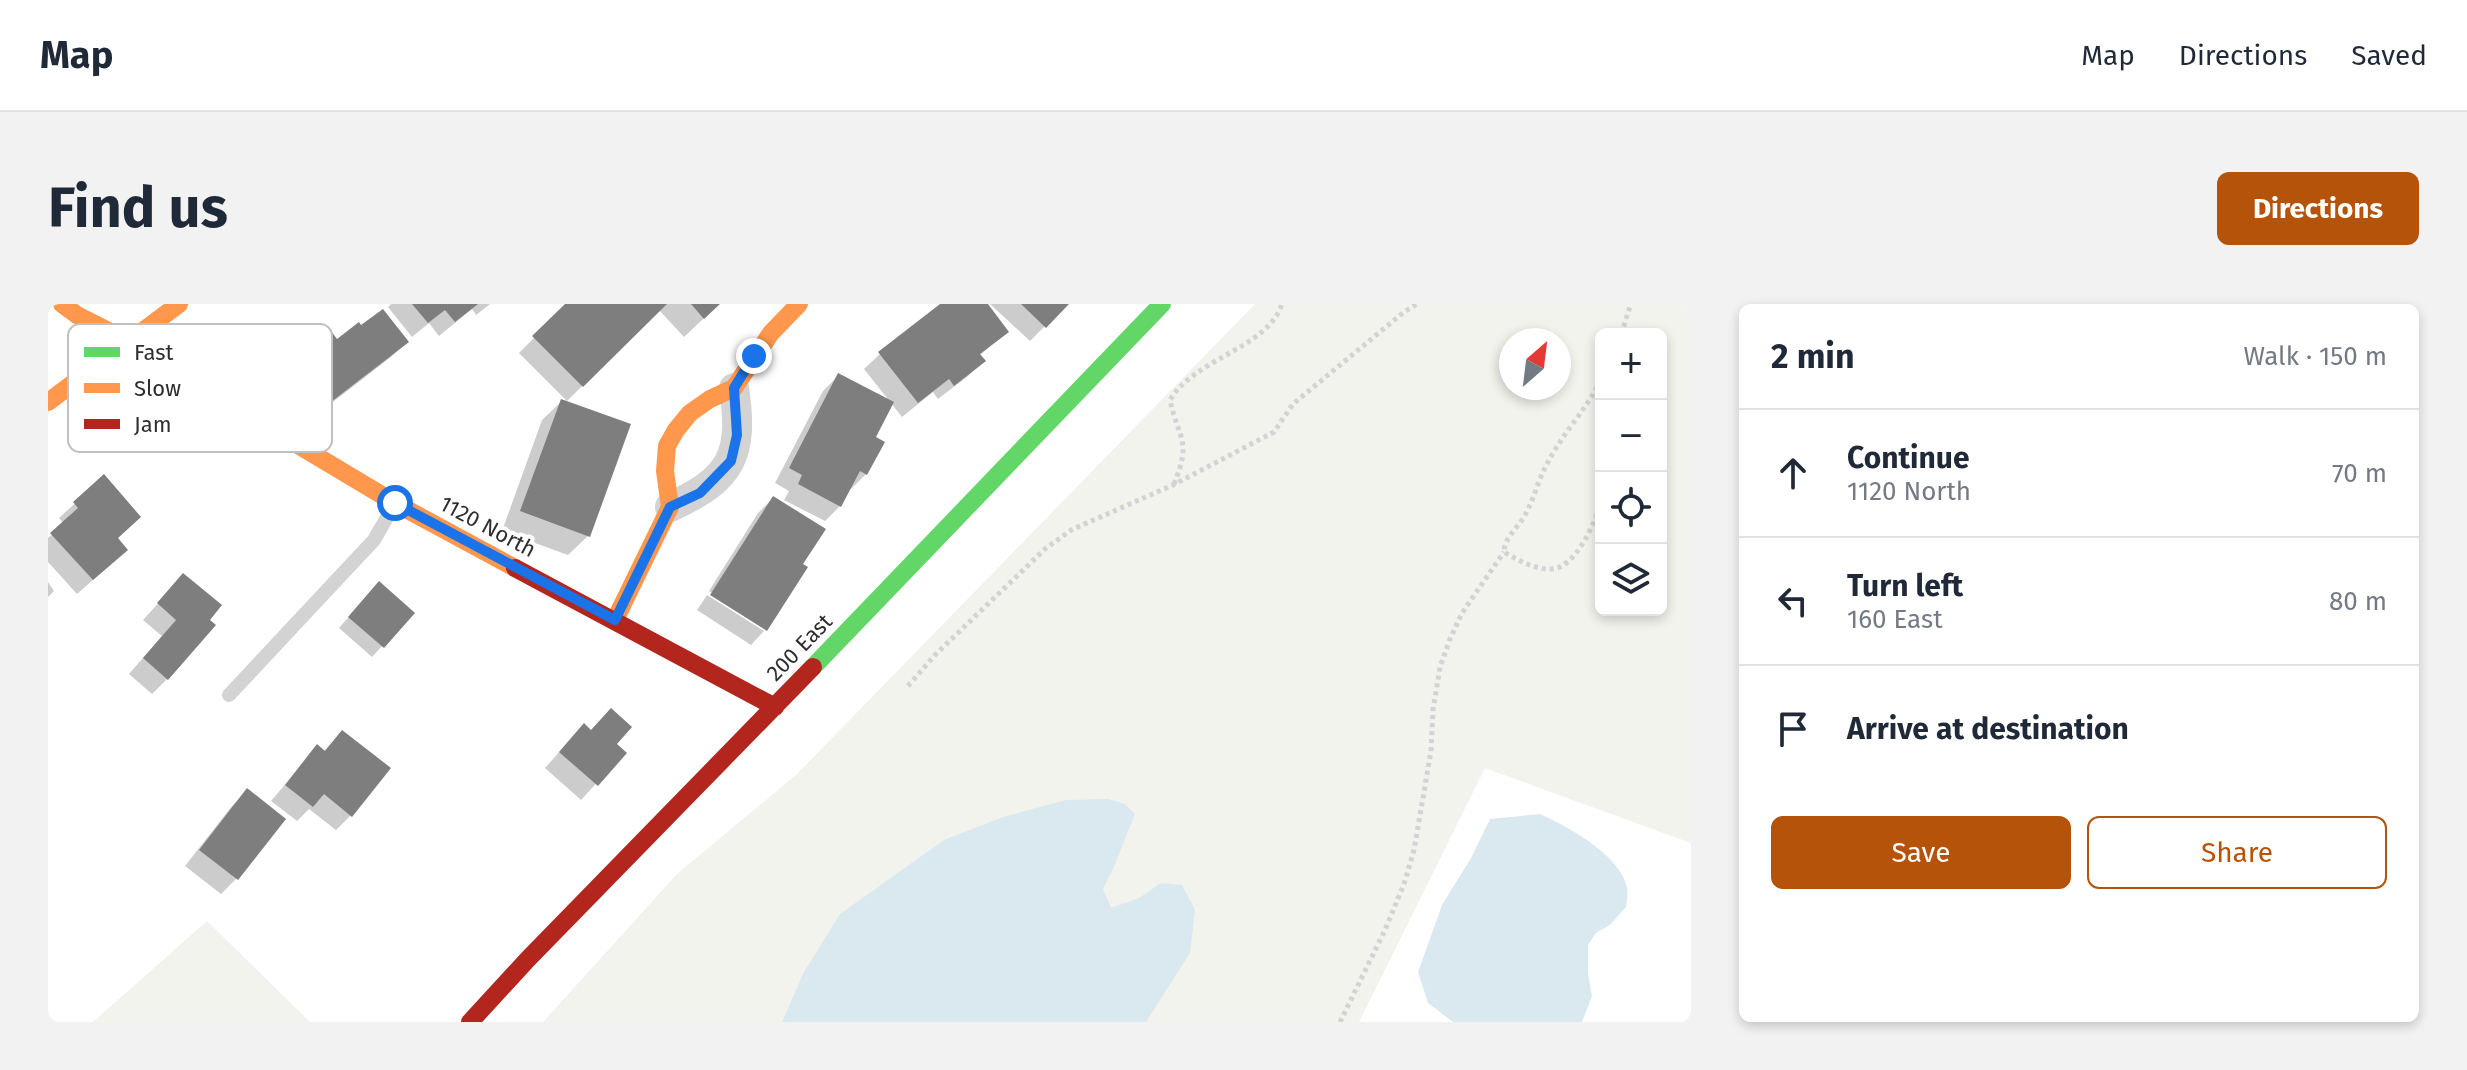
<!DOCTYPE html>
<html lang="en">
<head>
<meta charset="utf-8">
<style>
	body { margin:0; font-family:"Fira Sans",sans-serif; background:#f2f2f3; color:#1f2937 }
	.controls { position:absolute; right:24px; top:24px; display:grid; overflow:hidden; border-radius:12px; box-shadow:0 4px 12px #0003 }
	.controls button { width:72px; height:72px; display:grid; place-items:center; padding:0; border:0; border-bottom:2px solid #e0e1e3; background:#fff; color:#1f2937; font:40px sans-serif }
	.compass { position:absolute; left:1451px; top:24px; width:72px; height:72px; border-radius:50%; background:#fff; box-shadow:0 4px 12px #0003; rotate:28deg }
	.stop { position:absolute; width:24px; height:24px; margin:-18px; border:6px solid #1a73e8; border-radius:50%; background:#fff }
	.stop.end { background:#1a73e8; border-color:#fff; box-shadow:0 2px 8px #0008 }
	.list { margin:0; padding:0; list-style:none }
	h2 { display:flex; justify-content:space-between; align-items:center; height:104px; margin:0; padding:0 32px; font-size:34px }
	h2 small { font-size:26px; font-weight:400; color:#747a83 }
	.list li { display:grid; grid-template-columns:52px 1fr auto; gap:24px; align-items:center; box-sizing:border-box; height:128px; padding:0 32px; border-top:2px solid #e0e1e3 }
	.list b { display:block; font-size:30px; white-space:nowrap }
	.list p { margin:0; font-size:26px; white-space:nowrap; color:#747a83 }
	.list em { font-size:26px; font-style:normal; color:#747a83 }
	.actions { display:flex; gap:16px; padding:24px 32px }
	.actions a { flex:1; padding:18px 0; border:2px solid #b45309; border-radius:12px; text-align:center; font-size:28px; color:#b45309 }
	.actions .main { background:#b45309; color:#fff }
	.icon { flex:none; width:44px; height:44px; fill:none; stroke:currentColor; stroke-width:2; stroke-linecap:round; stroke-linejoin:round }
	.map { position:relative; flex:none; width:1643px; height:718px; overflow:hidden; border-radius:12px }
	header { display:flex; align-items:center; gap:48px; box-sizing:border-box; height:112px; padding:0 40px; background:#fff; border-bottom:2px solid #e0e1e3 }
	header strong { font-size:38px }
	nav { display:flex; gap:44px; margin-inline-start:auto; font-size:28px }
	.intro { display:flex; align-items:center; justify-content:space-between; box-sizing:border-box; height:192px; padding:0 48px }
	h1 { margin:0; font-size:56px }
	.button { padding:20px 36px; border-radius:12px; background:#b45309; color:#fff; font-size:28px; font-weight:700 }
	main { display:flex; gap:48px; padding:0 48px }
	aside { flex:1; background:#fff; border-radius:12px; box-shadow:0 4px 12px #0003 }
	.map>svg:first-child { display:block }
</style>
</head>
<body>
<header>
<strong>Map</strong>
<nav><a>Map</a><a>Directions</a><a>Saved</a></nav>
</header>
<div class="intro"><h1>Find us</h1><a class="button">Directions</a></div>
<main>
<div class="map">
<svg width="1643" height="718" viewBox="0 0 1643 718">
	<rect width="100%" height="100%" fill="#fff"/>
	<g fill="#f1f3ec" fill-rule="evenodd">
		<path d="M1207 0H1643V539L1437 464 1311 718H495L629 570 748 471ZM1553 30H1613V306H1553ZM1463 36H1511V84H1463Z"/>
		<polygon points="159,617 262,718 45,718"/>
	</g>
	<g fill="#dae9f0">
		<polygon points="1060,495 1077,500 1087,510 1065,565 1055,585 1063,604 1091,594 1113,579 1134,581 1147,606 1142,649 1098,718 734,718 756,668 792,610 896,536 955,513 1018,496"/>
		<path d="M1492 510C1519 522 1574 552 1579 584 1580 590 1579 597 1578 603L1562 621 1548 629 1540 641V669L1544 692 1534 718H1405L1380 699 1370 668 1394 601 1423 554 1442 515Z"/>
	</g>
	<g fill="#0003">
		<polygon points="343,0 442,0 428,11 424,5 391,32 381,19 364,33 340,3"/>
		<polygon points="520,0 671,0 636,33 611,6 519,97 471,49"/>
		<polygon points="895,0 937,0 959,28 931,52 935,57 920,72 890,95 885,88 854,113 816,65 832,50"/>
		<polygon points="942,0 1019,0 982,37"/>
		<polygon points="313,24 358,38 343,53 267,112 246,85 257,74 247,61 262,46 289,38"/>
		<polygon points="790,72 825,134 834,139 818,170 803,185 801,184 792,202 777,217 736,196 741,187 727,179 775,87"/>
		<polygon points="514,97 540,232 520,251 454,227 494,116"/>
		<polygon points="56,173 68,235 62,261 29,290 0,258 0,234 16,220 11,214"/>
		<polygon points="725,194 753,261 757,264 717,326 717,323 661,287 710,209"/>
		<polygon points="135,272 119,375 104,390 81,370 114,332 95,316"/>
		<polygon points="0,278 6,287 0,293"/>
		<polygon points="321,290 364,309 324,353 291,324"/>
		<polygon points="659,291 716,327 703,341 649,306"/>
		<polygon points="294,428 303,511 288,526 261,505 249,517 223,497 269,443 275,448"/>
		<polygon points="521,437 566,440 576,449 533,496 497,464"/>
		<polygon points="199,487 235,515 188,575 173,590 137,562 184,502"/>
	</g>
	<g fill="#7e7e7e">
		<polygon points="364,0 430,0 407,18 397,6 380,19"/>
		<polygon points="517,0 619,0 535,83 484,32"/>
		<polygon points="643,0 672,0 656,15"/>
		<polygon points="892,0 940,0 961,28 932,50 938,57 906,82 901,75 870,99 830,48"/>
		<polygon points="973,0 1021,0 998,24"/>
		<polygon points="335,5 361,38 283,98 259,68 272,59 261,45 283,27 289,35 311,18 313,21"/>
		<polygon points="790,69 846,98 828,133 837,138 819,171 812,167 793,203 750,180 754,171 741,164"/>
		<polygon points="513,95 583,120 542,233 472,207"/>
		<polygon points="56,170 93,213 70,234 80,246 45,276 2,229 30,204 25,198"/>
		<polygon points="725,192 778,225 755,260 760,263 719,327 662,291"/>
		<polygon points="135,269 174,301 162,316 168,321 120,376 95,354 128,316 109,299"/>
		<polygon points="331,277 367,309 336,344 300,313"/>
		<polygon points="563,404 584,423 569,440 579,449 550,482 511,448 536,419 543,426"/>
		<polygon points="294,426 343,464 304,513 276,490 265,503 237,481 269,440 277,447"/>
		<polygon points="199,484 238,515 190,576 151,546"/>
	</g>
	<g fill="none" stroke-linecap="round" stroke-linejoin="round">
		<g stroke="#d3d3d3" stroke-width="5" stroke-dasharray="4 4" stroke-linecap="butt">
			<polyline points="1573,30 1583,0"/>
			<path d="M1553 76C1538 106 1514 130 1499 160 1490 176 1486 195 1477 211 1470 224 1456 234 1456 248 1470 256 1487 266 1504 265 1528 263 1545 221 1553 201"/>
			<path d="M1126 180C1144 136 1131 137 1122 96 1147 54 1220 44 1234 0"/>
			<polyline points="860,382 887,351 997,245 1023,226 1125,181 1226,128 1245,100 1356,8 1369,0"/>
			<polyline points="1292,718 1337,626 1356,580 1366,546 1383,447 1385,406 1392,363 1402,335 1414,309 1456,248"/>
		</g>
		<polyline stroke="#d3d3d3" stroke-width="14" points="181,391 326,236 345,203"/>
		<path stroke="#d3d3d3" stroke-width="30" d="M622 203C684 175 696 151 686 84"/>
		<polyline stroke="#63d668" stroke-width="18" points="765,363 1114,0"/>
		<g stroke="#ff974d" stroke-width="18">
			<polyline points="14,0 29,11 135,65 240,135 347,199 467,264"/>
			<polyline points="0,98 131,0"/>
			<polyline points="567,316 622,203 617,167 619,142 628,126 642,109 662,95 686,84 723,29 751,0"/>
		</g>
		<g stroke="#b3261e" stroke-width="18">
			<polyline points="467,264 727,403"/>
			<polyline points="422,718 480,655 765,363"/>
		</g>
	</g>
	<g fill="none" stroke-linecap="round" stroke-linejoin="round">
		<polyline stroke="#1a73e8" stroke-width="10" points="347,199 567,316 622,203 652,189 683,157 689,131 686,84 706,52"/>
	</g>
	<g text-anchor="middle" stroke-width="8" stroke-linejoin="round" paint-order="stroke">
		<g font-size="22" fill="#2e2e2e" stroke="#fff">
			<text transform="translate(440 222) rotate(28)" y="8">1120 North</text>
			<text transform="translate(751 343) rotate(-46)" y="8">200 East</text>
		</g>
	</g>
	<rect x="20" y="20" width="264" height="128" rx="12" fill="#fff" stroke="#c0c0c0" stroke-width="2"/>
	<rect x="36" y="43" width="36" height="10" fill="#63d668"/>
	<rect x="36" y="79" width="36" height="10" fill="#ff974d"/>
	<rect x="36" y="115" width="36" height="10" fill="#b3261e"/>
	<g font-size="22" fill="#2e2e2e">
		<text x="86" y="56">Fast</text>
		<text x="86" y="92">Slow</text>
		<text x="86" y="128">Jam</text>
	</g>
</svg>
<div class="controls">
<button>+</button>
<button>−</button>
<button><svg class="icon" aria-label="locate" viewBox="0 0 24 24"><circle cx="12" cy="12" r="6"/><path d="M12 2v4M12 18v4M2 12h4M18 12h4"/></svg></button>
<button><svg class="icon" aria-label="layers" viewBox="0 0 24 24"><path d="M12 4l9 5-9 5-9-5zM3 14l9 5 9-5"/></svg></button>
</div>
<svg class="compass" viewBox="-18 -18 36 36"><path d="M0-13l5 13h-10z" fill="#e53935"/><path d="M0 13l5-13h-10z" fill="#747a83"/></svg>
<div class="stop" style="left:347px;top:199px"></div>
<div class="stop end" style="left:706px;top:52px"></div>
</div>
<aside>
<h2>2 min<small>Walk · 150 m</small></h2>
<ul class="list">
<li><svg class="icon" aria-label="ahead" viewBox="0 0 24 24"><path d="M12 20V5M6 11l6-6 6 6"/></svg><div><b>Continue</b><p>1120 North</p></div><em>70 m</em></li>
<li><svg class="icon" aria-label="left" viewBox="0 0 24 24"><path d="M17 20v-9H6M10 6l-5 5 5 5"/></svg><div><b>Turn left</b><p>160 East</p></div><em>80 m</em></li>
<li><svg class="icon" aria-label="arrive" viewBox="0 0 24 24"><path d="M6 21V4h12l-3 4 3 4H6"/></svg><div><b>Arrive at destination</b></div></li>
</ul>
<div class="actions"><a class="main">Save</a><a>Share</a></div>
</aside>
</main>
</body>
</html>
